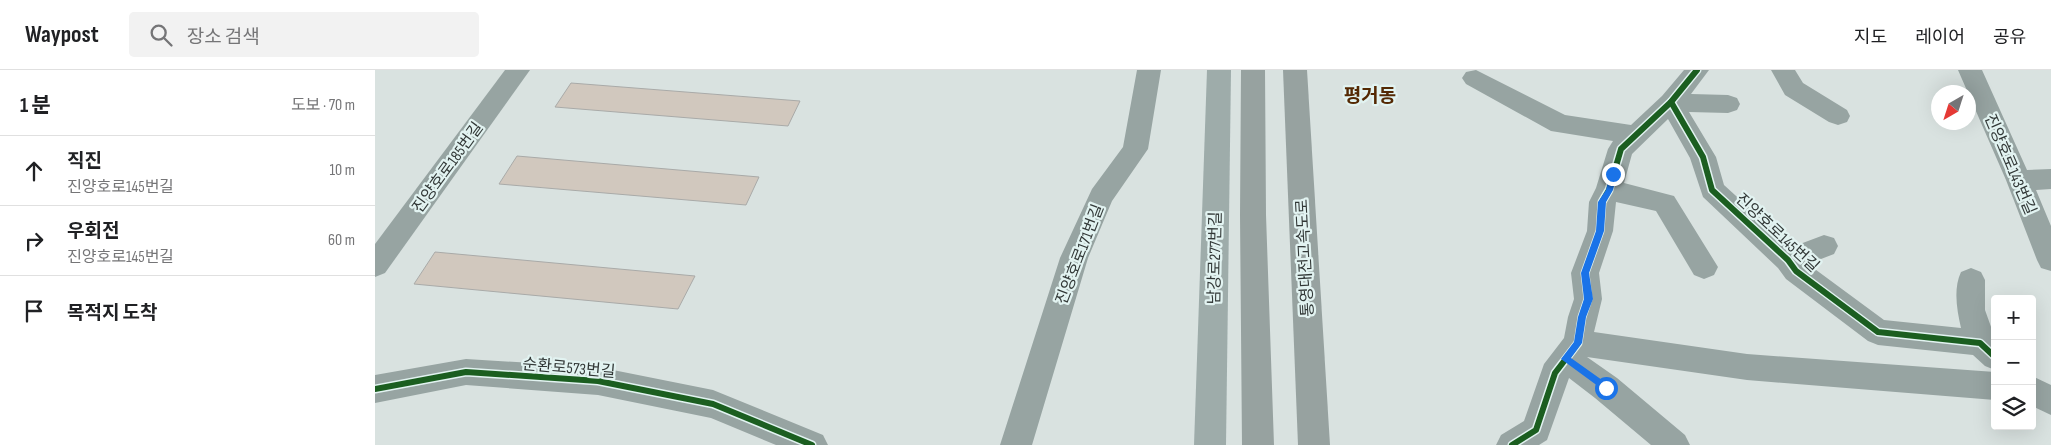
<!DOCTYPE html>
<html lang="ko">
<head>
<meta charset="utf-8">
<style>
	body { margin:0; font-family:"Sofia Sans Condensed","Noto Sans KR",sans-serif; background:#f2f2f2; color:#202124 }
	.controls { position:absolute; right:15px; bottom:15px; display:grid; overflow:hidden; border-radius:5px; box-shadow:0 5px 20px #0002 }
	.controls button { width:45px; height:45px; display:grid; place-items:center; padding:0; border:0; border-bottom:1px solid #e0e0e0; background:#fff; color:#202124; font:25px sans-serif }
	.compass { position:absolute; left:1556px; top:15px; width:45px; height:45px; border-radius:50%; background:#fff; box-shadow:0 5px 20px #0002; rotate:219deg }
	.stop { position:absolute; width:15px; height:15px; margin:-11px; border:4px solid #1a73e8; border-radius:50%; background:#fff }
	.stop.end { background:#1a73e8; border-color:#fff; box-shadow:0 1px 5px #0008 }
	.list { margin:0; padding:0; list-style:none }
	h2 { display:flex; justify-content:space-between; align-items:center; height:65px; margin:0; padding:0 20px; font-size:21px }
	h2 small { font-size:16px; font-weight:400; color:#757577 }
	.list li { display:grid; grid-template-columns:32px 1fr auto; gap:15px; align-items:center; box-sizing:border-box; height:70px; padding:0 20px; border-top:1px solid #e0e0e0 }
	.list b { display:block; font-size:19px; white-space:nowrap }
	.list p { margin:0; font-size:16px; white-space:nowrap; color:#757577 }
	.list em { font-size:16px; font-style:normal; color:#757577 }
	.icon { flex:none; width:28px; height:28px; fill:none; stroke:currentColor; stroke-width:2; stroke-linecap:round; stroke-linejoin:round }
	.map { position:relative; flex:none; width:1676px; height:375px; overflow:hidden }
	header { display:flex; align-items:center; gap:30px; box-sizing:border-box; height:70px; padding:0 25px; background:#fff; border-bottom:1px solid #e0e0e0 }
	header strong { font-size:24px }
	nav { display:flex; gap:28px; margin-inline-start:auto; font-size:18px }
	.search { width:350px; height:45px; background:#f2f2f2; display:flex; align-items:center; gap:12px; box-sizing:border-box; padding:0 18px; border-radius:5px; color:#757577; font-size:19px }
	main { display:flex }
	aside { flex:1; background:#fff }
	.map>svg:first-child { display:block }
</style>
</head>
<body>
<header>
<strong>Waypost</strong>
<div class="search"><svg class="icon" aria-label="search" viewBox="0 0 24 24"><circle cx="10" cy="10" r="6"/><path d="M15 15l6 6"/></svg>장소 검색</div>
<nav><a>지도</a><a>레이어</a><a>공유</a></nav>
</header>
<main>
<aside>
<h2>1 분<small>도보 · 70 m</small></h2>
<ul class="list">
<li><svg class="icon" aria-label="ahead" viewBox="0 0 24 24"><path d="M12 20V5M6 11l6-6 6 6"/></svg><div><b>직진</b><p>진양호로145번길</p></div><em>10 m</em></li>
<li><svg class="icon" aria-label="right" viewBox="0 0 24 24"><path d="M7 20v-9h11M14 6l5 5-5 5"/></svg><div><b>우회전</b><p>진양호로145번길</p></div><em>60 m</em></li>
<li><svg class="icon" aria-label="arrive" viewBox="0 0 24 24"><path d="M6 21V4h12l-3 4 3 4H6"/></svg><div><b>목적지 도착</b></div></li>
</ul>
</aside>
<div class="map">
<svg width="1676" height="375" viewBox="0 0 1676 375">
	<rect width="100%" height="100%" fill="#d9e2e0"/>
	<g fill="#d1c8be" stroke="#a9aaa8">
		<polygon points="196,13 425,31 413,56 180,37"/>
		<polygon points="142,86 384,107 371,135 124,114"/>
		<polygon points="60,182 320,206 303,239 39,214"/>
	</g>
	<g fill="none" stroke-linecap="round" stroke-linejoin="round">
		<g fill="#97a4a2" fill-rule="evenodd">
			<polygon points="130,0 155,0 10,203 0,207 0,174"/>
			<polygon points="762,0 786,0 773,79 737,131 713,188 657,375 625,375 685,188 717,119 748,77"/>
			<path d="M1101 0 1190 45 1256 55 1287 26 1309 0H1334L1316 24 1353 25 1362 28 1365 34 1362 40 1353 43 1314 42 1341 87 1349 115 1417 177 1449 165 1459 168 1463 176 1459 184 1433 194 1509 250 1586 258C1582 240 1578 219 1586 202L1596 198 1606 202 1610 210V240L1620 268V300L1610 296 1598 285 1503 275 1493 271 1411 209 1403 198 1328 127 1315 88 1293 49 1257 84 1249 113 1299 126 1343 197 1339 205 1329 209 1319 205 1281 141 1241 132 1238 161 1224 203 1227 229 1219 262 1372 284 1620 302V330L1372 310 1212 287 1242 308 1310 365 1315 375H1276L1220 328 1194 308 1172 370 1164 375H1121L1126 365 1149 351 1169 294 1189 268 1193 247 1199 229 1196 203 1212 161 1214 132 1221 118 1233 79 1238 71 1176 61 1091 14 1087 8 1091 2Z"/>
			<polygon points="1396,0 1420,0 1428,13 1472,40 1475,46 1472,52 1463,55 1454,52 1410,25"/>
			<polygon points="1583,0 1607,0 1652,100 1676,99 1676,119 1661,120 1676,156 1676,201 1666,198 1662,190 1631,110"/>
			<polygon points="91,289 223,297 338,320 448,365 453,375 401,375 336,348 223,325 91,315 0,333 0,305"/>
			<polygon points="1657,306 1676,315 1676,345 1657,336"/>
		</g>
		<polygon fill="#9eacaa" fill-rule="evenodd" points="832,0 856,0 851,375 819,375"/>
		<g fill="#97a2a0" fill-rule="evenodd">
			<polygon points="866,0 890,0 891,145 899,375 867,375 865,145"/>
			<polygon points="908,0 932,0 955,375 923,375"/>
		</g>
		<g stroke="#e2f3f1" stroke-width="9">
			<g id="cycleway">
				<polyline points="1296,32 1328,87 1337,120 1413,190 1421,201 1503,262 1605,273 1620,287"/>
				<polyline points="0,319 91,302 223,311 338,334 437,375"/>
				<polyline points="1137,375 1161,360 1180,303 1203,273 1207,247 1213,229 1210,203 1225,161 1227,132 1234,120 1246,79 1296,32 1322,0"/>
			</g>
		</g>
		<use href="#cycleway" stroke="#1b5e20" stroke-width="6"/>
	</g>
	<polygon fill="#1a73e8" points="1238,101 1242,104 1238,120 1231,132 1229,161 1214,203 1218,229 1211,247 1207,273 1196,288 1234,315 1236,318 1231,322 1186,289 1199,272 1203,247 1209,229 1206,203 1221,161 1223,132 1231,120 1235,104"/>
	<g text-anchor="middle" stroke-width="4.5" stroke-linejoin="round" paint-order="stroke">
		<g font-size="16" fill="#323837" stroke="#e2f3f1">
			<text transform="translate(1636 94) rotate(67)" y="6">진양호로143번길</text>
			<text transform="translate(72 97) rotate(-54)" y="6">진양호로185번길</text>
			<text transform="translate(1403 162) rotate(43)" y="6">진양호로145번길</text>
			<text transform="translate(704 184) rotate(-69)" y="6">진양호로171번길</text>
			<text transform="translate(839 188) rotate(-89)" y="6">남강로277번길</text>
			<text transform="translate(929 188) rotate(-93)" y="6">통영대전고속도로</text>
			<text transform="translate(194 297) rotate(5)" y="6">순환로573번길</text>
		</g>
		<g font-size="19" font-weight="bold" fill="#542803" stroke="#e2f3f1">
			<text x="995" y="32">평거동</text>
		</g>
	</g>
</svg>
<div class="controls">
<button>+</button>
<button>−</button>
<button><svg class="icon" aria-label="layers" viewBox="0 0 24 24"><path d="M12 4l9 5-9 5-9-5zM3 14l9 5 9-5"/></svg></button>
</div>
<svg class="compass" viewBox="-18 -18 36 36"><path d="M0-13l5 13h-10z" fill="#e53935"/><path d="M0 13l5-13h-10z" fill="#757577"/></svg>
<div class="stop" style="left:1231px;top:318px"></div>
<div class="stop end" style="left:1238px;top:104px"></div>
</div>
</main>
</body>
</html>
